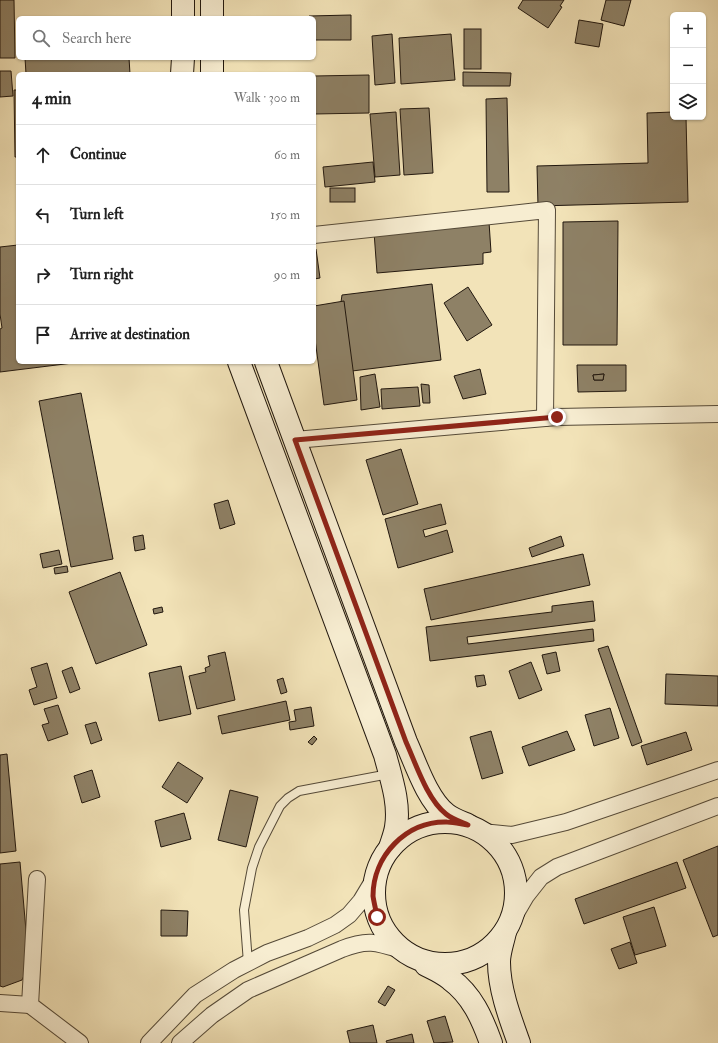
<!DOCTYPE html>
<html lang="en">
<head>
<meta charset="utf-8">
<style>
	body { margin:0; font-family:"IM FELL Double Pica",serif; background:#f6f6f6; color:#222 }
	.controls { position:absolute; right:12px; top:12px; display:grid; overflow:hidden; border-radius:6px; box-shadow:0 1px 3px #0004 }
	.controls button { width:36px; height:36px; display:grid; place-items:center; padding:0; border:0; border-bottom:1px solid #e0e0e0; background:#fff; color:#222; font:20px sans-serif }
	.stop { position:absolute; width:12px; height:12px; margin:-9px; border:3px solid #8f2418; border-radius:50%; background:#fff }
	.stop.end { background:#8f2418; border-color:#fff; box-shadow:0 1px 4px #0008 }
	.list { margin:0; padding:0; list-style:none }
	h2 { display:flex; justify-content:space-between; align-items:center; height:52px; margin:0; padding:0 16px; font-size:17px }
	h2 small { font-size:13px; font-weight:400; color:#767676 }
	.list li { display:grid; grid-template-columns:26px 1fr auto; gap:12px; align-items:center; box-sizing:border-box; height:60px; padding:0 16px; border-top:1px solid #e0e0e0 }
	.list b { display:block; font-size:15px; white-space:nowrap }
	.list em { font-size:13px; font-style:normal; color:#767676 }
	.icon { flex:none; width:22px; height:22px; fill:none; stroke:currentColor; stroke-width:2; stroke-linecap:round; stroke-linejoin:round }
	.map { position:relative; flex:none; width:718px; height:1043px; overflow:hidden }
	.search { position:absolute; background:#fff; box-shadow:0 1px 3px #0004; left:16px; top:16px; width:300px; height:44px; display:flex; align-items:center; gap:10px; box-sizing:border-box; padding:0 14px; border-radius:6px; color:#767676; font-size:15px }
	.panel { position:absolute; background:#fff; box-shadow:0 1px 3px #0004; left:16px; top:72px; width:300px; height:292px; border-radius:6px }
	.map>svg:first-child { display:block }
</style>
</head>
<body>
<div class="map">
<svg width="718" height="1043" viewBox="0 0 718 1043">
	<rect width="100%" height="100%" fill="#f2e3b8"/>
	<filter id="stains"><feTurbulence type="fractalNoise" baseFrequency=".005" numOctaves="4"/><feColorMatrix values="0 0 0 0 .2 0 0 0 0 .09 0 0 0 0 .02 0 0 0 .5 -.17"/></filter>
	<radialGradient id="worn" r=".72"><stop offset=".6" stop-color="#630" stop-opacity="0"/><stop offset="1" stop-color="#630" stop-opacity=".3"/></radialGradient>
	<g fill="#8e8166" stroke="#21170e" fill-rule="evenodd">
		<polygon points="0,0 14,0 15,58 0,58"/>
		<polygon points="523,0 564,0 560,6 562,7 548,28 518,8"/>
		<polygon points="606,0 631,0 624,26 601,20"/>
		<polygon points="351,15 351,40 314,40 314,18 309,18 309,16"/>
		<polygon points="579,20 603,24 599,47 575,43"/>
		<rect x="464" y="29" width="17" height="40"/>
		<polygon points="392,34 395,83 375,85 372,36"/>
		<polygon points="451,34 455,80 401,84 399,38"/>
		<polygon points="25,58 129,58 130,74 26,74"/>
		<polygon points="0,71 11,71 13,96 0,97"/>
		<polygon points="463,72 511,73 510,86 463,86"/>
		<polygon points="369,75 369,113 314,114 314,76"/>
		<polygon points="14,90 18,90 18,157 15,157"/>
		<polygon points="507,98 509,192 487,192 486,99"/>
		<polygon points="429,108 433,173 404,175 400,109"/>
		<polygon points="396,112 400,175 375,177 370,114"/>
		<polygon points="673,112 673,117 686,117 688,202 538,206 537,166 648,163 647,113"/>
		<polygon points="373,162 375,182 325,187 323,167"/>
		<rect x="330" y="188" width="25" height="14"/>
		<polygon points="618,221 617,345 563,345 563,222"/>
		<polygon points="489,222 491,252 483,253 483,264 377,273 374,232"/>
		<polygon points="18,245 18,362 81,362 0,372 0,329 2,328 0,314 0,247"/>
		<polygon points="314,249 316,249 320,278 314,279"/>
		<polygon points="432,284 441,360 352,371 341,302 342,295"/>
		<polygon points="468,287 492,325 467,341 444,303"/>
		<polygon points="344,301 357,400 324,405 314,332 314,306"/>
		<path d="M577 365H626V391L578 392ZM604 374 603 380H594L593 375Z"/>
		<polygon points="480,369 486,394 463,399 454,376"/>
		<polygon points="375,374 380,407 361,410 360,377"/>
		<polygon points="604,374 603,380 594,380 593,375"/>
		<polygon points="421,384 429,385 430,403 423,403"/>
		<polygon points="418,387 420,406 382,409 381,389"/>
		<polygon points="81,393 113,559 71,567 39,401"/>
		<polygon points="401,449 418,504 383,515 366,460"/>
		<polygon points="228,500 235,524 220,529 214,504"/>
		<polygon points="441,504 446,524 423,530 425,537 447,530 453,552 398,568 385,519"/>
		<polygon points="143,535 145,549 135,551 133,537"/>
		<polygon points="561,536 564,546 532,557 529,548"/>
		<polygon points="59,550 62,564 43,568 40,554"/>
		<polygon points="583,554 590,585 431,620 424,589"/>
		<polygon points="67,566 68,572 55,574 54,568"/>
		<polygon points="120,572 147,645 96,664 69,592"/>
		<polygon points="593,601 595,621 467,637 468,644 593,629 594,641 430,661 426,627 552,612 552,606"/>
		<polygon points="162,607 163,612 154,614 153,609"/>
		<polygon points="608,646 642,742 632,746 598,649"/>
		<polygon points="225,652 235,700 197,709 189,676 206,672 205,668 210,666 208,656"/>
		<polygon points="556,652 560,671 547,674 542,655"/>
		<polygon points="531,662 542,690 519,699 509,671"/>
		<polygon points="47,663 57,698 34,705 29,690 37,687 31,668"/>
		<polygon points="181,666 191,714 159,721 149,673"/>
		<polygon points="72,667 80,689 70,693 62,671"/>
		<polygon points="666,674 718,676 718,706 665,704"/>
		<polygon points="484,675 486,685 477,687 475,676"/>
		<polygon points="283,678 287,692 281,694 277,680"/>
		<polygon points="286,701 290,720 222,734 218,716"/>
		<polygon points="58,705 68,734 48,741 42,725 49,723 44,709"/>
		<polygon points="311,707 314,726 290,730 289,722 296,721 294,710"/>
		<polygon points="610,708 619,738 594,746 585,715"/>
		<polygon points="96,722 102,740 91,744 85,725"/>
		<polygon points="491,731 503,773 482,779 470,737"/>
		<polygon points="567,731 575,750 529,766 522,747"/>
		<polygon points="686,732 692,750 647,765 641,746"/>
		<polygon points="314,736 317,739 312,745 308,742"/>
		<polygon points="7,754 16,851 0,853 0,755"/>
		<polygon points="178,762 203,778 187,803 162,787"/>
		<polygon points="92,770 100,797 82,803 74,776"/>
		<polygon points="230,790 258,797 246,847 218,840"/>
		<polygon points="184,813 191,839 161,847 155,821"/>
		<polygon points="718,846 718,935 713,937 683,860"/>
		<polygon points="20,862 29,965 22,980 3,987 0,986 0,864"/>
		<polygon points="677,862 686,888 584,924 575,899"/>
		<polygon points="654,907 666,946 635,955 623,917"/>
		<polygon points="161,910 188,911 187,936 161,936"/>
		<polygon points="630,942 637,963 619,969 611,949"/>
		<polygon points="388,986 395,990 385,1006 378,1002"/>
		<polygon points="445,1016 453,1042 434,1043 427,1021"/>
		<polygon points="373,1025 377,1043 350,1043 347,1031"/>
		<polygon points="412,1034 414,1043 387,1043 386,1041"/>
	</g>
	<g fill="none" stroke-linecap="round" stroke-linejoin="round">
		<g stroke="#554a38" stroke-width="10">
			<polyline id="lane" points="248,963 244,910 252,868 259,847 280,806 288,798 299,791 389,774"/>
		</g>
		<g stroke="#554a38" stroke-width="18">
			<g id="street">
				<polyline points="314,235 547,210 545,418"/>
				<polyline points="295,440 557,417 718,414"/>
				<polyline points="482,832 512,835 566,822 718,770"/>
				<polyline points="37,879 30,1005 80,1043"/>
				<polyline points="512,920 526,896 541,877 557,867 718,806"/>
				<polyline points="0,1003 30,1005"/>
				<polyline points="149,1043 195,995 234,970 267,953 308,938 335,925 349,915 361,901 376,876"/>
				<path d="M180 1043 212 1015 248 990 342 949C367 939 376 942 401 950"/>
			</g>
		</g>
		<g stroke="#21170e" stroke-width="24">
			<g id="secondary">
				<polyline points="183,18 183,0"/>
				<polyline points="212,18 212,0"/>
				<polyline points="212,58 212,74"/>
				<polyline points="182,74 183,58"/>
				<path d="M239 362 385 755C391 778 400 803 396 827 395 834 392 841 390 848"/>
				<path d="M266 362 406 742C416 764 427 799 446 814 452 819 461 822 468 825"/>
				<circle cx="445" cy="893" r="71"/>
				<path d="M505 932C503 942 499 952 499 962 499 989 510 1018 519 1043"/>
				<path d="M426 965C434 969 443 973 450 979 472 995 482 1018 491 1043"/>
			</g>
		</g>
		<use href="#lane" stroke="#f7edd1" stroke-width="8"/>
		<use href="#street" stroke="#f7edd1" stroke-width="16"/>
		<use href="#secondary" stroke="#f7edd1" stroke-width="22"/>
	</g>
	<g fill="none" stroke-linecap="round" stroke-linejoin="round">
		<path stroke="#8f2418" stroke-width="5" d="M377 917C376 910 374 903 373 896 373 856 406 821 447 822 454 822 461 824 468 825 461 822 452 819 446 814 427 799 416 764 406 742L295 440 557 417"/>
	</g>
	<rect width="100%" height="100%" filter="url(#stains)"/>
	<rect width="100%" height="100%" fill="url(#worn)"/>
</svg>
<div class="controls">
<button>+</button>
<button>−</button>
<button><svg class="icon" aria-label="layers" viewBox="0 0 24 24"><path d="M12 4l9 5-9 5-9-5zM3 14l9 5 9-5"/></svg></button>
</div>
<div class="stop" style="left:377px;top:917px"></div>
<div class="stop end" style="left:557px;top:417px"></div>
<div class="search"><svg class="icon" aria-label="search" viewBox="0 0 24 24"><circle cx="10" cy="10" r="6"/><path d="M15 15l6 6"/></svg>Search here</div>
<section class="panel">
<h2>4 min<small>Walk · 300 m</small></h2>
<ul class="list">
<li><svg class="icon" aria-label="ahead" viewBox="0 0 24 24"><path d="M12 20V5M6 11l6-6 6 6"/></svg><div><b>Continue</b></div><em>60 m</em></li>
<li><svg class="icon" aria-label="left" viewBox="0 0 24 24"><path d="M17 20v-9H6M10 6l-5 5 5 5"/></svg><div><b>Turn left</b></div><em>150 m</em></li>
<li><svg class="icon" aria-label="right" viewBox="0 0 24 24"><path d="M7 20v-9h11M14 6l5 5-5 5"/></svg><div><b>Turn right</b></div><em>90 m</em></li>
<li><svg class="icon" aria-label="arrive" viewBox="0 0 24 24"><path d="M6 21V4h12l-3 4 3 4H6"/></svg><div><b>Arrive at destination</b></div></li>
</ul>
</section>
</div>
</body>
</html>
